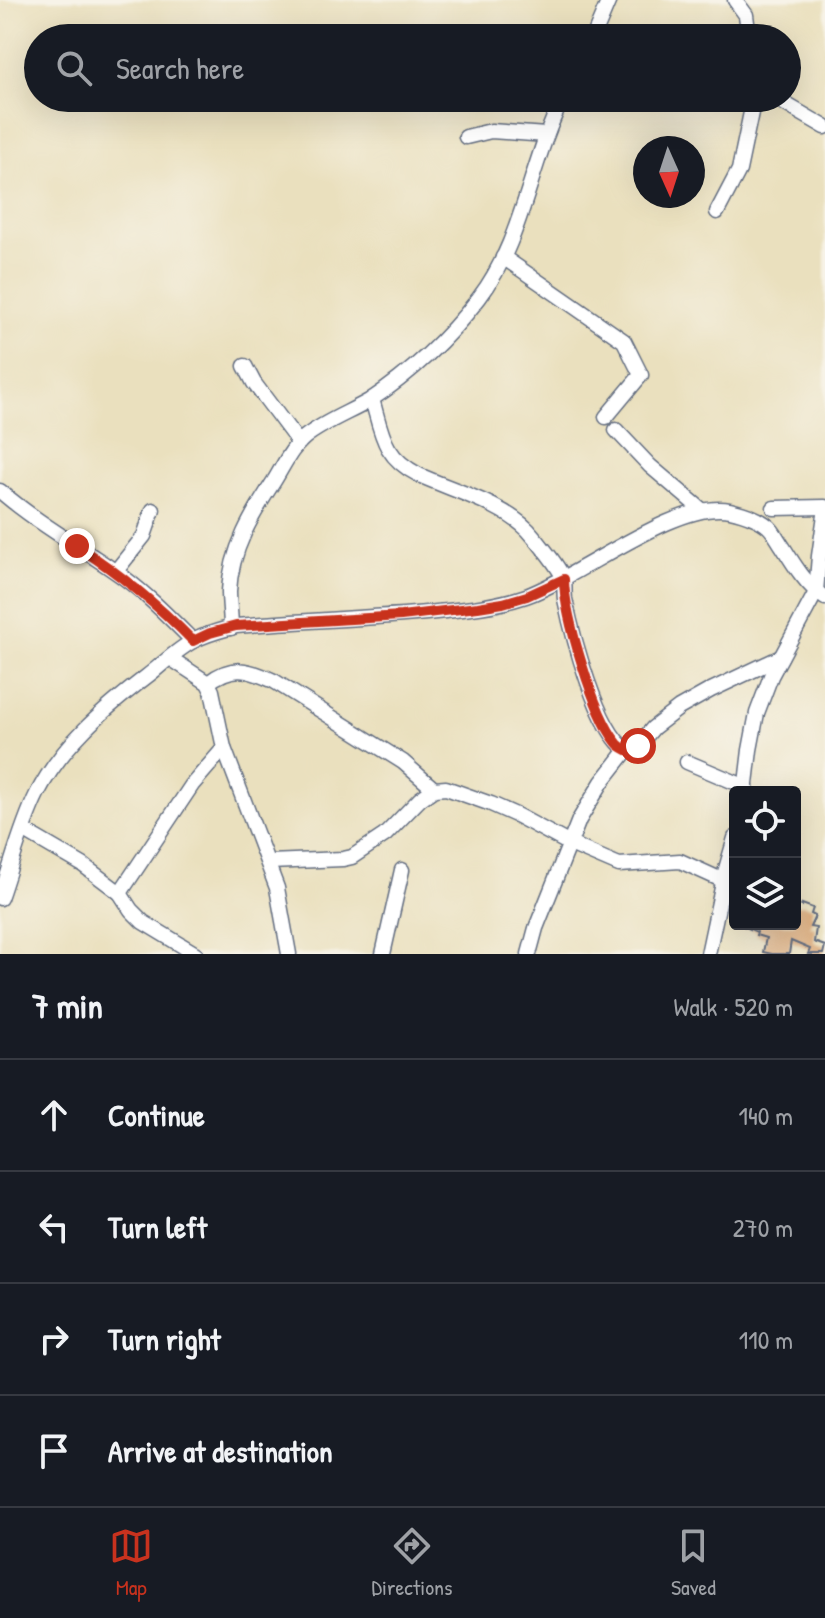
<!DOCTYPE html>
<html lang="en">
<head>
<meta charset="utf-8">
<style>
	body { margin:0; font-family:"Patrick Hand",sans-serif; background:#242831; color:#f1f3f6 }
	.controls { position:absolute; right:24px; bottom:24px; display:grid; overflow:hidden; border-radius:8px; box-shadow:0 8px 32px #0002 }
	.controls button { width:72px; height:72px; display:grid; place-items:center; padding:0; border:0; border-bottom:2px solid #363941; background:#171b24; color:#f1f3f6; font:40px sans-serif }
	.compass { position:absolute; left:633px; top:136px; width:72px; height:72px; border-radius:50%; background:#171b24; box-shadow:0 8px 32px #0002; rotate:177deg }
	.stop { position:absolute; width:24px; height:24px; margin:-18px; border:6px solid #c8321e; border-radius:50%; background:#fff }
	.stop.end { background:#c8321e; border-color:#fff; box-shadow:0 2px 8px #0008 }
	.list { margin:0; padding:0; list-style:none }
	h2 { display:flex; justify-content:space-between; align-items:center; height:104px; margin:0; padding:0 32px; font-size:34px }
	h2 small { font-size:26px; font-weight:400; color:#9ea1a6 }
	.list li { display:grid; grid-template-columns:52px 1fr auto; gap:24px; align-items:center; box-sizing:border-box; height:112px; padding:0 32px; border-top:2px solid #363941 }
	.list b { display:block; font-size:30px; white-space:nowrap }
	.list em { font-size:26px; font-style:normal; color:#9ea1a6 }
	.icon { flex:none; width:44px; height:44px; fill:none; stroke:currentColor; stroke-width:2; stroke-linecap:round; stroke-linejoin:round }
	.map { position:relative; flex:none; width:825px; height:954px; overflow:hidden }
	.search { position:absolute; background:#171b24; box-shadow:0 8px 32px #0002; left:24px; right:24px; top:24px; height:88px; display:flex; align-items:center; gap:20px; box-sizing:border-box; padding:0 28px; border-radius:44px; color:#9ea1a6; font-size:30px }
	.sheet { height:552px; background:#171b24 }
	nav { display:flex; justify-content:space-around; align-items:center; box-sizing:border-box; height:112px; border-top:2px solid #363941; background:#171b24; font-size:22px; color:#9ea1a6 }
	nav a { display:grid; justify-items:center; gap:4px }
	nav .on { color:#c8321e }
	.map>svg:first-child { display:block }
</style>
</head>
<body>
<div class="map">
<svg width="825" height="954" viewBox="0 0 825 954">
	<rect width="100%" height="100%" fill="#f7f3e8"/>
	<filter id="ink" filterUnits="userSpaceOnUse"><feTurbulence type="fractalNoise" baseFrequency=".0125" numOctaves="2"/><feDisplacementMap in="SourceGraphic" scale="16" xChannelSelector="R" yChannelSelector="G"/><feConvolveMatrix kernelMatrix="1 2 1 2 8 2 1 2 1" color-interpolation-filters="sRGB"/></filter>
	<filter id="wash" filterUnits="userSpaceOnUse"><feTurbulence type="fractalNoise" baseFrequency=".006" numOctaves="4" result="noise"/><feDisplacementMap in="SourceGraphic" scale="32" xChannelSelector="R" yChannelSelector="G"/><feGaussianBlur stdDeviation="1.8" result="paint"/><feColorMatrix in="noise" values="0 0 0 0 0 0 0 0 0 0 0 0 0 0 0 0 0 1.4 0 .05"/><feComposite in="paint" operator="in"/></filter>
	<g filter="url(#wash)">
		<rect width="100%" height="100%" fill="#eae0be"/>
		<g id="blocks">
			<polygon fill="#d9a572" points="795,904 802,906 802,904 813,908 811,914 815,916 810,927 816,928 814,942 825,946 823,954 808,954 810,949 791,941 789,954 772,954 763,952 766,938 756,935 757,932 739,924 795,924"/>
		</g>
	</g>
	<g filter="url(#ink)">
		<use href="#blocks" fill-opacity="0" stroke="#636d80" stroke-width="2"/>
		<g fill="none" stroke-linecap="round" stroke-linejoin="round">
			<g stroke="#636d80" stroke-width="17">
				<g id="minor">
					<polyline points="735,0 746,15 749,38"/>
					<polyline points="593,38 609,0"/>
					<polyline points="775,98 825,127"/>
					<polyline points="466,137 491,131 546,135"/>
					<polyline points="717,212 739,170 754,98"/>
					<polyline points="503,257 624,341 641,375 606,417"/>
					<polyline points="245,366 254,383 299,443"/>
					<path d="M372 399C382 434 383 457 419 475 454 491 501 503 528 530 537 540 561 569 564 580 565 586 564 593 565 599 572 633 597 732 627 750L638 746 653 728 679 708 711 690 781 657"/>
					<polyline points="616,430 650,466 702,510"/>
					<path d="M0 491C35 521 75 544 113 570 143 590 168 616 193 641"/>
					<polyline points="774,508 825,507"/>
					<polyline points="116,571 144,536 153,510"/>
					<path d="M231 628C231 616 229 603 229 591 231 549 252 515 274 481 284 465 291 448 305 437 324 422 348 413 369 401 410 374 449 337 479 298 523 241 530 161 563 98"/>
					<polyline points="170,658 208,683 212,691 224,748 277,888 289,954"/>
					<path d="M208 683C232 664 248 669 274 681L403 762 434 789"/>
					<polyline points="687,762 746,787"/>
					<polyline points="745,792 750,750 757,713 771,676 816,592 819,556 825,515"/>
					<polyline points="23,830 83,865 120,893 131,910 143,922 196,954"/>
					<polyline points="269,862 343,859 352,857 385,835 420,799 434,789 446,788 491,804 518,816 570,844 619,865 680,861 735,886"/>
					<polyline points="120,893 192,785 224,748"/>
					<path d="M0 898C12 864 21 826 37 794 62 745 103 710 146 677 162 665 177 649 195 640 208 633 222 630 236 626 303 620 370 619 436 612 467 609 497 606 526 596 580 577 677 499 730 510 743 513 759 518 769 527 775 533 778 540 783 547 794 565 807 586 825 598"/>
					<polyline points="383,954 402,870"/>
					<polyline points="529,954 536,928 579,820 602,782 627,750"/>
					<polyline points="708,954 726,869 735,838"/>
				</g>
			</g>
			<use href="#minor" stroke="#fff" stroke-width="14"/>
		</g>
	</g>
	<g fill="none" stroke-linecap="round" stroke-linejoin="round" filter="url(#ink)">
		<path stroke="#c8321e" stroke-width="10" d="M77 546C120 574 157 604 193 641L210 633 236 626 401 616 478 607 503 603 527 596 564 579C564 615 594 715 617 743 619 746 623 748 627 750L638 746"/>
	</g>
</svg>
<div class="controls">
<button><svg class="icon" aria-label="locate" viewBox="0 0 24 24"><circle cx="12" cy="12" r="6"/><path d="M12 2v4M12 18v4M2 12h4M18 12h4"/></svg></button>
<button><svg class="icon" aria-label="layers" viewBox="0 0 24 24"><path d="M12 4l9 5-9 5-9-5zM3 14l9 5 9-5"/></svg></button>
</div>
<svg class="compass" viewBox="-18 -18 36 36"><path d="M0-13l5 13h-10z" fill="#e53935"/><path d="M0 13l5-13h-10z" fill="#9ea1a6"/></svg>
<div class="stop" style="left:638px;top:746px"></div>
<div class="stop end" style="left:77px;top:546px"></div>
<div class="search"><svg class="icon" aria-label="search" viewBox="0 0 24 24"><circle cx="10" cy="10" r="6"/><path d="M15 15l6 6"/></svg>Search here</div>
</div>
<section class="sheet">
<h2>7 min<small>Walk · 520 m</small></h2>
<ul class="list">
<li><svg class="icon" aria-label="ahead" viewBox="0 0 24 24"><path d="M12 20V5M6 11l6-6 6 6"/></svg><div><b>Continue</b></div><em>140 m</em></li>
<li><svg class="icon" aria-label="left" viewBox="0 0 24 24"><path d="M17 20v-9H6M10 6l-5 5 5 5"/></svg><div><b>Turn left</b></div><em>270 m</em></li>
<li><svg class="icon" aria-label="right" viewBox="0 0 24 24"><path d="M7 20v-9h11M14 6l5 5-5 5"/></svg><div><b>Turn right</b></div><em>110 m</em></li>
<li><svg class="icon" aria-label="arrive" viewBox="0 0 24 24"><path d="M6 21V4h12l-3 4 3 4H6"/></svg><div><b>Arrive at destination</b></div></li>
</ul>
</section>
<nav>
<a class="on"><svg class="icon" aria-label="map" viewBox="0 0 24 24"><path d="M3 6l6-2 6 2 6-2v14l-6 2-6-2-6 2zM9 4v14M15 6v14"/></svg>Map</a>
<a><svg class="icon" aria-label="directions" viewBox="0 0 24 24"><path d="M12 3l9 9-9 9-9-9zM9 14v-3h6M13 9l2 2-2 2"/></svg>Directions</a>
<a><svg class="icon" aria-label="saved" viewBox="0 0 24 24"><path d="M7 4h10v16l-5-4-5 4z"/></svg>Saved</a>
</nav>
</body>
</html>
